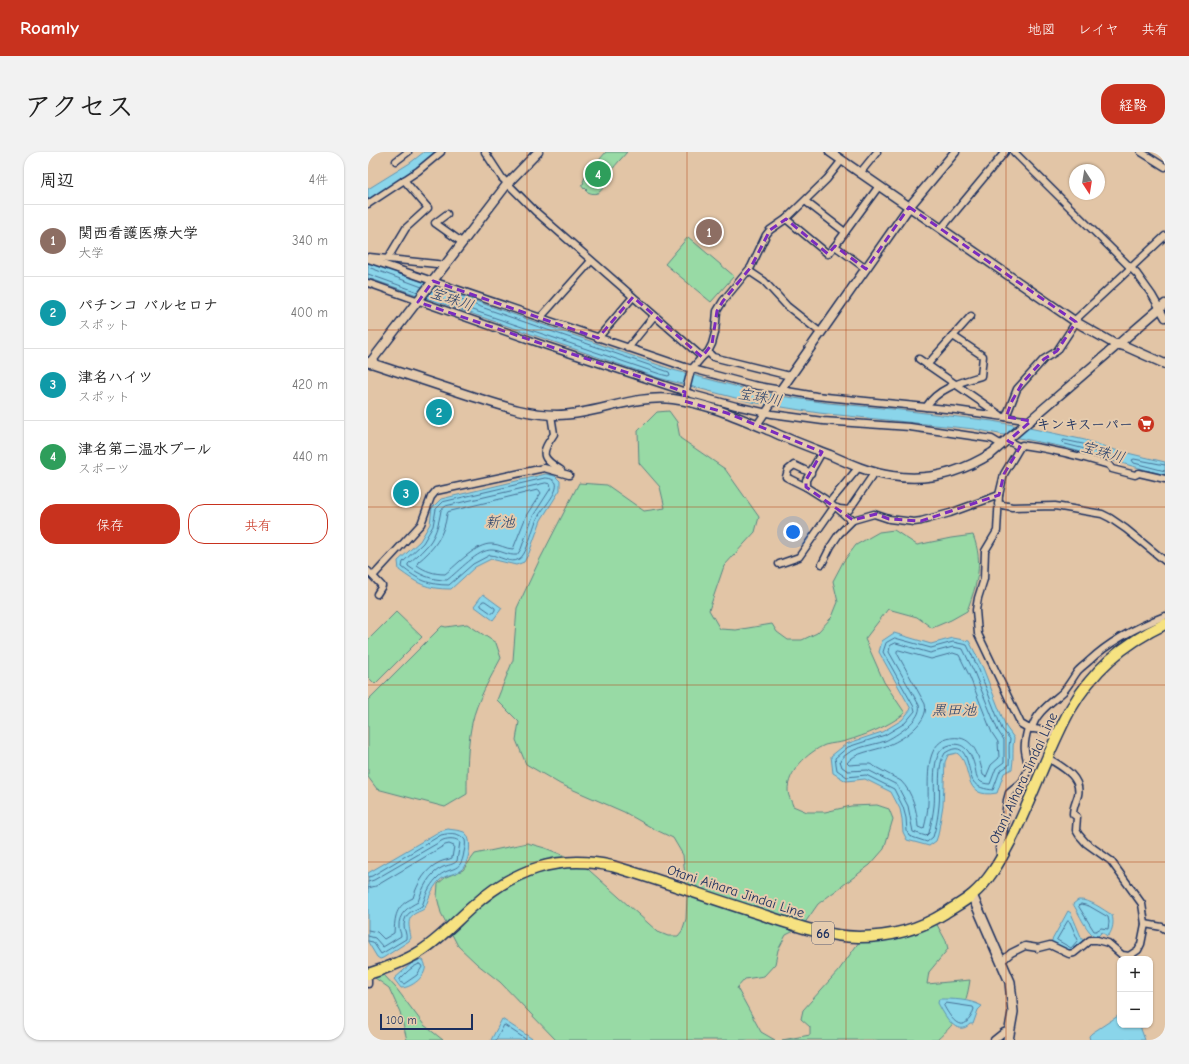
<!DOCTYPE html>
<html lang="ja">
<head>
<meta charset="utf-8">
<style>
	body { margin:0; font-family:"Comic Neue","Klee One",sans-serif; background:#f2f2f2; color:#222 }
	.controls { position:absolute; right:12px; bottom:12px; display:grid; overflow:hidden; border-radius:8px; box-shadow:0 1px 3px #0004 }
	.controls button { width:36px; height:36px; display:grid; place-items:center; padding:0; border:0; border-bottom:1px solid #e0e0e0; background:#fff; color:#222; font:20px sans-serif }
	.compass { position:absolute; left:701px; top:12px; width:36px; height:36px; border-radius:50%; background:#fff; box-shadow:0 1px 3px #0004; rotate:168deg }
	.scale { position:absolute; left:12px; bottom:10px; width:93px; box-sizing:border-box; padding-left:4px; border:2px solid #1b2f5e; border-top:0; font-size:11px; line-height:14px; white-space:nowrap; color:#1b2f5e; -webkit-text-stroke:3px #e5cbad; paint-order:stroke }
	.you { position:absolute; left:425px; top:380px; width:14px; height:14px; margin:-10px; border:3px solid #fff; border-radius:50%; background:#1a73e8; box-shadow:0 0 0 6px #1a73e833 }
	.badge { display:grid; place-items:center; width:26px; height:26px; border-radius:50%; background:#c8321e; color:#fff; font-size:13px; font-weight:700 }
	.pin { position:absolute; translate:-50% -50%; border:2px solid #fff; box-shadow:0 1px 4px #0006 }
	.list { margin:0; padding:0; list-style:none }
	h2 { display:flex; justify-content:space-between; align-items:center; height:52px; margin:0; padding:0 16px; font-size:17px }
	h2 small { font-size:13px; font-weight:400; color:#767676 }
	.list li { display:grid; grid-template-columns:26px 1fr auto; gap:12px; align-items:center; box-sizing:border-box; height:72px; padding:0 16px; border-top:1px solid #e0e0e0 }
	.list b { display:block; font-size:15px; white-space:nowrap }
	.list p { margin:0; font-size:13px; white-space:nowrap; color:#767676 }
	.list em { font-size:13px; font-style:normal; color:#767676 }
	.actions { display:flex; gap:8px; padding:12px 16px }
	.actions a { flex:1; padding:9px 0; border:1px solid #c8321e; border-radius:16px; text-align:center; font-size:14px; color:#c8321e }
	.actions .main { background:#c8321e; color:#fff }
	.map { position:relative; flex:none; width:797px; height:888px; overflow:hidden; border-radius:16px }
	header { display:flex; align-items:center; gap:24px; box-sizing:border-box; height:56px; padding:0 20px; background:#c8321e; color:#fff }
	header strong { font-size:19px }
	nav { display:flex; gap:22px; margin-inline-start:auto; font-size:14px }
	.intro { display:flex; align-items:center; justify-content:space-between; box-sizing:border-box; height:96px; padding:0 24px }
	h1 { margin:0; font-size:28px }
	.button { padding:10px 18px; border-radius:16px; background:#c8321e; color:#fff; font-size:14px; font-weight:700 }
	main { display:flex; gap:24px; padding:0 24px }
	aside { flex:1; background:#fff; border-radius:16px; box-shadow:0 1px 3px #0004 }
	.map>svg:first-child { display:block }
</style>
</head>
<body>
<header>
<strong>Roamly</strong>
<nav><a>地図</a><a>レイヤ</a><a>共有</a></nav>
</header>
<div class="intro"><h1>アクセス</h1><a class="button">経路</a></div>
<main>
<aside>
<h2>周辺<small>4件</small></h2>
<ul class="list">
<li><span class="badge" style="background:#8d6e63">1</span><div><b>関西看護医療大学</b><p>大学</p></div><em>340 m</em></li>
<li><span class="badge" style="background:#0f9aa8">2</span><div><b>パチンコ バルセロナ</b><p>スポット</p></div><em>400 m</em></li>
<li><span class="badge" style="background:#0f9aa8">3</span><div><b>津名ハイツ</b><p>スポット</p></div><em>420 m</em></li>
<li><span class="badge" style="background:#2e9e5b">4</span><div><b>津名第二温水プール</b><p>スポーツ</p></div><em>440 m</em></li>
</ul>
<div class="actions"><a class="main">保存</a><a>共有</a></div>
</aside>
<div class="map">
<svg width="797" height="888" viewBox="0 0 797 888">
	<rect width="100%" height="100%" fill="#e2c5a6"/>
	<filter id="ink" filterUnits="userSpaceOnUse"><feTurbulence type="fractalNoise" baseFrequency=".025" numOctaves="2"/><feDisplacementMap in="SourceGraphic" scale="8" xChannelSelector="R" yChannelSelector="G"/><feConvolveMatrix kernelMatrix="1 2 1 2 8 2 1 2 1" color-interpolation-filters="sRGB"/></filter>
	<g filter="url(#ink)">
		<g fill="#98daa5" stroke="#5a8482">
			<path d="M238 0H259C254 6 248 12 244 18 238 28 235 49 218 39L219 38 217 36 216 37 213 33 216 31 215 30 219 20 223 14 225 15Z"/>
			<polygon points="320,85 366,124 343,150 297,112"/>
			<path d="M301 259 309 270 312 286 357 317 391 365 387 380 356 414 341 458 352 477 368 478 404 472 409 480 420 488H434L449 481 464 465 470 450 465 429 475 410 488 393 511 380 526 378 549 393 583 386 605 383C616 412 609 431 599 459L583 468 564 476 549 465 520 457 497 487 516 530 537 561C521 574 498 583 478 589 471 591 464 591 457 593 440 600 419 620 420 639 420 644 424 650 425 654L439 660H457L483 654 509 653 521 657 525 667 516 697 502 713 450 752 434 775 418 783 410 798 407 812 396 824 377 827 369 836 393 880 407 888H188L132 830 109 812 90 794 73 761 69 745 70 732 78 725 95 718 107 702 159 691 177 696 212 710 290 780 300 784H310L314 779 318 767 319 745 315 703 305 686 286 677 256 660 192 632 158 612 148 588 151 570 129 548 145 508 149 456 171 409 211 331 239 333 276 359 297 356 292 335 271 311 270 279 289 260Z"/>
			<polygon points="28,460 54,485 7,532 0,525 0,488"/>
			<path d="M99 472 128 491 133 506C122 527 109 548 104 571 99 595 99 619 99 642L77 655 9 637 0 625V548L74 474 78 475Z"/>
			<path d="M568 771 578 789 580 797 561 820 559 832 602 828C598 856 590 869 569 888H414L442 883V875L433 867 435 858 471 818 491 790Z"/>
			<polygon points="16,823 28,836 56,873 75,888 39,888 32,860 21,836 7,826"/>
		</g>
		<g fill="#8ad5ea" stroke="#5e93b2">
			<polygon points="56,0 70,0 49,17 0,50 0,37 42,11"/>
			<polygon points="0,110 90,143 305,218 382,238 412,244 460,251 524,257 624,269 666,277 717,288 747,298 797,310 797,323 691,294 606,277 451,261 383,250 291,226 0,126"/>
			<path d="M178 322 187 324 192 329V338L173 368 161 401 156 410 148 413 123 407 107 415 83 437C58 437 50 432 31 418L30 409 52 389 62 372 64 356 73 347Z"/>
			<polygon points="115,442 134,456 125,468 106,454"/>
			<path d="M526 481 563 492 585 486 601 489 615 516 638 575 646 586C644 597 646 606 644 617L636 621 629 641C592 648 606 613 589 601L580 603 577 610 575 653 570 683 568 689 561 694 539 688 535 680 534 667 532 657 523 640 497 627 478 629 465 621 463 604 478 592 514 580 534 568 543 557 511 500 514 489Z"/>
			<path d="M80 677C85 678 91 678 96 680 106 686 101 712 93 718 86 723 78 722 71 729 63 738 61 746 57 756 54 759 51 759 48 761 37 766 42 777 43 786L41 789 15 806 12 807 9 805 0 790V721L72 679Z"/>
			<path d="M710 748C722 747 734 757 744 763 746 770 745 777 741 783L739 784 734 780 729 785C719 782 711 761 705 752Z"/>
			<polygon points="700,759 703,761 714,787 715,790 709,797 703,800 683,790"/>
			<path d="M52 808H55C64 820 45 836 33 836L26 827 44 811Z"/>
			<path d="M571 847C585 847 601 847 614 854L610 858 605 872H602C588 886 576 862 570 851Z"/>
			<polygon points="750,864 752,864 752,873 773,873 773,877 777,888 722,888 721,884 724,881"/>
			<polygon points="134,867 166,888 123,888"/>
		</g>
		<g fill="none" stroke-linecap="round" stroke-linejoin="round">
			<g stroke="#477196" stroke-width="1">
				<polyline points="0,115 54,135"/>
				<polyline points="0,122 50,140"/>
				<polyline points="60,143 292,222 300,224 302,223 301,220 64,138"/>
				<polygon points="696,288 715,292 730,297 731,299 729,300 697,292 695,290"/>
				<polyline points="797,313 766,307 764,308 766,311 797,319"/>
				<path d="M177 326C181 326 186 327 188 331 191 340 174 357 170 365 164 375 160 402 151 407 143 413 130 403 122 403L105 412 81 433C61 433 50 428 34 415L35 410 55 391 65 374 68 357 75 350Z"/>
				<path d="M178 331 182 332 183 336 165 364 153 397 149 403C140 404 132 398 124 398 110 397 90 420 79 428 63 428 52 423 40 414V412C46 406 52 402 57 396 67 387 71 371 73 358L78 354Z"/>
				<path d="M171 338 173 341 159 362 145 397C138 397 131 392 124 392 108 391 89 413 77 422 66 422 57 419 49 413L50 410C66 397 76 384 79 362L80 360Z"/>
				<polygon points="115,449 117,449 127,456 127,458 125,461 123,461 113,454 113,452"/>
				<path d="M527 486 563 496 585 490 599 493 611 518 634 577 642 587C640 596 642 604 641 613L632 619 625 638C618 637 609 636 605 629 599 618 601 585 577 601 568 614 573 639 571 654 570 664 568 676 565 685L559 690 541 684 539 679 538 666 535 655 526 637 498 623 479 625 469 618 467 606 480 595 517 583 537 571 547 559 546 555 515 500 518 491Z"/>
				<path d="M528 491 562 501 585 495 595 497 606 520 630 579 636 588V610L628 616 622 632C618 632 613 631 611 628 608 625 608 620 607 616 604 602 596 587 579 594 561 601 568 638 566 654 565 663 563 672 561 681L558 684 545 680 540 654 529 633 500 618 480 619 474 615 472 609C481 595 503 594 517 589 528 584 555 567 551 553L521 500 522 494Z"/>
				<path d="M531 498 563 507 585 501 591 503 601 523 624 581 630 590 631 606 623 613 618 625 615 623C612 609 608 589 592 586 586 585 581 586 576 588 556 597 561 633 560 651 560 659 558 668 556 676L555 677 550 675C549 659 545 641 533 629L502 612H495L481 613 479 611C486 600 507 599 518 594 533 589 562 570 557 552L529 501V499Z"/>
				<path d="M0 725 4 724 73 683C82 681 91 680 97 688 98 692 97 696 96 700 93 723 81 713 69 726 60 735 58 743 54 754 45 760 37 759 36 773 36 778 39 782 38 787L13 802 5 790 0 789"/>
				<path d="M0 730 6 728 75 688C81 686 88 686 92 690L89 709C85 713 80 713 75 715 61 721 54 737 50 750 40 755 30 762 31 775 31 778 33 781 33 784L15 795 7 786 0 784"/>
				<path d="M0 736 8 734 77 693 81 692 86 694 84 706C80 708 76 708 72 710 58 716 49 732 45 746 27 754 27 765 26 781L16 787 9 780 0 778"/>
				<polygon points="713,752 721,754 740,765 741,770 740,777 733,776 728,779 726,779 711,755"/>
				<polygon points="700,769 702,770 710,788 703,796 689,788"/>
				<path d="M51 812 53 813 54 815 49 823 36 832 32 830V827C38 821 43 815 51 812Z"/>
				<path d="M578 851 605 855 606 857C605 859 604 864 602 866 592 882 581 863 576 854Z"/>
				<polyline points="128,888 136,873 159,888"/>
			</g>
			<g stroke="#1b2f5e" stroke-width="9">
				<g id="minor">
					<polyline points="117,0 134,26 167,59 334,205"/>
					<polyline points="646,0 769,122 784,143 797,166"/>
					<polyline points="773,0 797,15"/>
					<polyline points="28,9 40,0"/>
					<polyline points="492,21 509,0"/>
					<polyline points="437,49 477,80"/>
					<polyline points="0,52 50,19 73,0"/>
					<polyline points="79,62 67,71 95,91"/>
					<polyline points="418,67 460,102 467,94"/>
					<polyline points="573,77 637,0"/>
					<polyline points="1,105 78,113"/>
					<polyline points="20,106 38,76 60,56 36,28"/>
					<polyline points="0,107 317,215 385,233 448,244 588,258 663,269"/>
					<polyline points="498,117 467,94 511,34"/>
					<polyline points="381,119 396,129 419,154 453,181"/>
					<polyline points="0,131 179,194 324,242 368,254 404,262 455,269 542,275 624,287 634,293"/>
					<polyline points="173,165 223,109"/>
					<polyline points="706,169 797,84"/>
					<polyline points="230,186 265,145"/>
					<polyline points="260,196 286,164"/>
					<polyline points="340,200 345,205 422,224"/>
					<polyline points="551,207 632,263"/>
					<polyline points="559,213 603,164"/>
					<polyline points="317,242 323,218 334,205 340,200 344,192 347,181 349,159 355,149 383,115 398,83 402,78 418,67 459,27 474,8"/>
					<path d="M558 255C570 236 593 230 613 224L615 204 585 184"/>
					<path d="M183 263 186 282C172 302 173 306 193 318"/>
					<polyline points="638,265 649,237 676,207 689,199 708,170"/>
					<polyline points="389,273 412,239"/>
					<polyline points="640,289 652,295 636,322 631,343 629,379 617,399 616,427 610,446 608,458 610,482 653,572 660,576 691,581"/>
					<path d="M652 295 654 293C684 297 712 304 741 313L744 317 767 323 771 321 797 327"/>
					<polyline points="438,335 418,325 420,318 426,313 443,321"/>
					<polyline points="461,351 491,315"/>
					<polyline points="630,352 644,355 687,354 734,362 742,366 758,377 797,409"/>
					<polyline points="469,356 480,366 485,368"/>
					<polyline points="471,357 481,358 507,320"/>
					<polyline points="411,412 431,405 466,355 457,347 438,335 438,328 454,300"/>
					<polyline points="454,412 463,394 471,382 485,368 506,362 521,367 546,370 553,369 582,361 631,343"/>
					<polyline points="0,419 14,434 9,442"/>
					<polyline points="5,424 53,372 63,345 68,339 176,316 201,323"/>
					<path d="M664 577C667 561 684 550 695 540 701 533 704 527 709 520 712 516 717 513 721 509 743 488 769 475 797 464"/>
					<path d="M633 706 631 696 635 683 639 648 641 641 654 630 661 616C656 598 655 594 660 576"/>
					<polyline points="777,772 794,775 797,777"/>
					<path d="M634 809 643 801 657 794 670 796 682 793 701 802 706 801 722 788H729L740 791 754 803 761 804 770 798 773 792 777 772 774 752 743 709 718 691 711 683 708 678 709 665 705 662C705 655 708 650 710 643 714 624 692 614 680 606"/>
					<polyline points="0,828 0,832"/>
					<polyline points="626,888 636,880 642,878"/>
				</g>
			</g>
			<g stroke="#1b2f5e" stroke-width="11">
				<g id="tertiary">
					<polyline points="462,0 708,170 745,191 759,195 797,212"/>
					<path d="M0 210C33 221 67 232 100 243 129 252 158 263 189 263 228 263 266 242 305 247 342 252 374 267 407 281 425 289 444 296 462 303 482 312 502 321 524 324 560 330 594 320 624 301L797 152"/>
					<polyline points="2,211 140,31 170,0"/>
					<polyline points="412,239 541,55 587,0"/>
				</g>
			</g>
			<g stroke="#1b2f5e" stroke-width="12">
				<polyline id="secondary" points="604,743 642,830 645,860 640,888"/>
			</g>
			<g stroke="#1b2f5e" stroke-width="13">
				<path id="primary" d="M0 822C19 816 36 810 53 799 72 787 87 770 104 755 145 718 189 702 244 714 292 728 339 745 386 760 420 771 454 784 491 785 521 785 552 777 577 761 586 755 596 750 604 743 621 729 632 709 642 690 664 647 679 600 702 558 725 518 755 492 797 472"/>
			</g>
			<use href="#minor" stroke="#e5cbad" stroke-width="6"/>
			<use href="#tertiary" stroke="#e5cbad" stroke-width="8"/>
			<use href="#secondary" stroke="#e5cbad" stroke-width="9"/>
			<use href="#primary" stroke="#f6e281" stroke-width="10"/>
		</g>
	</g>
	<path fill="none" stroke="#7b2cbf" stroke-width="3" stroke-dasharray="8 5" stroke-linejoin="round" d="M541 55 708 170 689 199 676 207 655 230 644 249 638 265 663 269 640 289 652 295 636 322 631 343 553 369 521 367 508 362 485 368 438 335V328L454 300 359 261 316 249 317 240 50 150 65 129 230 186 265 145 334 205 344 192 349 159 355 149 383 115 402 78 418 67 460 102 467 94 498 117Z"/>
	<path fill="none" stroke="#b54e20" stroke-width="1" stroke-opacity="0.55" d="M159 0V888M319 0V888M478 0V888M638 0V888M0 178H797M0 355H797M0 533H797M0 710H797"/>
	<defs>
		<g id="supermarket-disc" transform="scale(0.9)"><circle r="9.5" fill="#c8321e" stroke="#e5cbad"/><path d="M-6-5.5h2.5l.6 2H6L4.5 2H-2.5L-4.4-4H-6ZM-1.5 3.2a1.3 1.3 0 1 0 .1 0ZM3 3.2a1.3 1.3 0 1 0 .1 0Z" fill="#fff"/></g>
	</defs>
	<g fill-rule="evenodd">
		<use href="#supermarket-disc" x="778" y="272"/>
	</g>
	<g text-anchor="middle" stroke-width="4" stroke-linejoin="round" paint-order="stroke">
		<rect fill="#e5cbad" stroke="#585e76" stroke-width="1" x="444" y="770" width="22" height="22" rx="3"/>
		<g font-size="13" font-weight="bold" fill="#1b2f5e">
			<text x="455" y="786">66</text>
		</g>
		<g font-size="14" font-weight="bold" fill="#1b2f5e" stroke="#e5cbad" text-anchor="end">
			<text x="765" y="277">キンキスーパー</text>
		</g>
		<g font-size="14" fill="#1b2f5e" stroke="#e5cbad">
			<text transform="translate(655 626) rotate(-65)" y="5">Otani Aihara Jindai Line</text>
			<text transform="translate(368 739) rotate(18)" y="5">Otani Aihara Jindai Line</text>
		</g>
		<g font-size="15" font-style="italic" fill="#26406c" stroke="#e5cbad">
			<text transform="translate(84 147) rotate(19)" y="5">宝珠川</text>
			<text transform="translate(392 245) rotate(10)" y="5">宝珠川</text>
			<text transform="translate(735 300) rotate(16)" y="5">宝珠川</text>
			<text x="132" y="375">新池</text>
			<text x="586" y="563">黒田池</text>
		</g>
	</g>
</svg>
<div class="controls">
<button>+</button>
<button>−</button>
</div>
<svg class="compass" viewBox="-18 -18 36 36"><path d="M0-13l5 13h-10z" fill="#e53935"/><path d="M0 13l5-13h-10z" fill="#767676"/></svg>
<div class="scale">100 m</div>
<div class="you"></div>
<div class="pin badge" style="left:341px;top:80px;background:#8d6e63">1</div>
<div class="pin badge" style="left:71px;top:260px;background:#0f9aa8">2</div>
<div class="pin badge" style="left:38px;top:341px;background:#0f9aa8">3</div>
<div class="pin badge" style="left:230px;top:22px;background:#2e9e5b">4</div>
</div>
</main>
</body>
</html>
